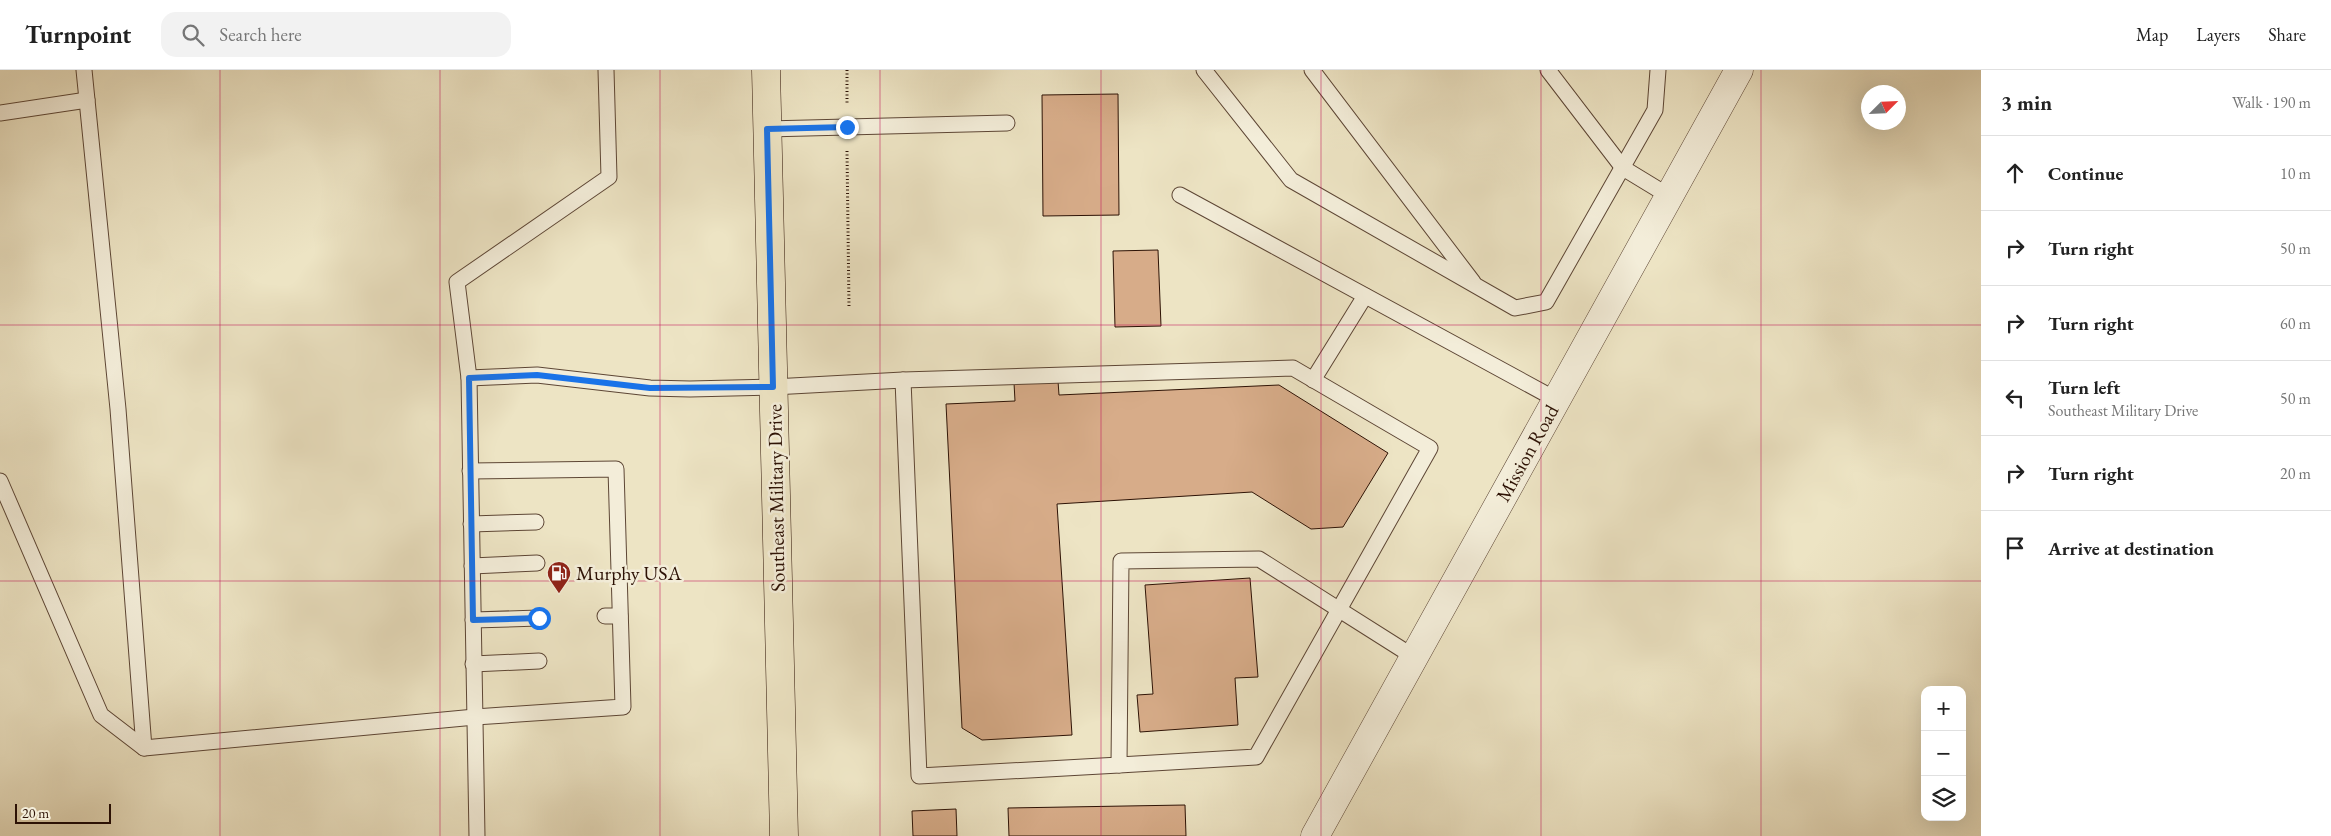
<!DOCTYPE html>
<html lang="en">
<head>
<meta charset="utf-8">
<style>
	body { margin:0; font-family:"EB Garamond",serif; background:#f2f2f2; color:#222 }
	.controls { position:absolute; right:15px; bottom:15px; display:grid; overflow:hidden; border-radius:10px; box-shadow:0 5px 20px #0002 }
	.controls button { width:45px; height:45px; display:grid; place-items:center; padding:0; border:0; border-bottom:1px solid #e0e0e0; background:#fff; color:#222; font:25px sans-serif }
	.compass { position:absolute; left:1861px; top:15px; width:45px; height:45px; border-radius:50%; background:#fff; box-shadow:0 5px 20px #0002; rotate:66deg }
	.scale { position:absolute; left:15px; bottom:12px; width:96px; box-sizing:border-box; padding-left:5px; border:2px solid #2d1205; border-top:0; font-size:14px; line-height:18px; white-space:nowrap; color:#2d1205; -webkit-text-stroke:4px #f3edd9; paint-order:stroke }
	.stop { position:absolute; width:15px; height:15px; margin:-11px; border:4px solid #1a73e8; border-radius:50%; background:#fff }
	.stop.end { background:#1a73e8; border-color:#fff; box-shadow:0 1px 5px #0008 }
	.list { margin:0; padding:0; list-style:none }
	h2 { display:flex; justify-content:space-between; align-items:center; height:65px; margin:0; padding:0 20px; font-size:21px }
	h2 small { font-size:16px; font-weight:400; color:#767676 }
	.list li { display:grid; grid-template-columns:32px 1fr auto; gap:15px; align-items:center; box-sizing:border-box; height:75px; padding:0 20px; border-top:1px solid #e0e0e0 }
	.list b { display:block; font-size:19px; white-space:nowrap }
	.list p { margin:0; font-size:16px; white-space:nowrap; color:#767676 }
	.list em { font-size:16px; font-style:normal; color:#767676 }
	.icon { flex:none; width:28px; height:28px; fill:none; stroke:currentColor; stroke-width:2; stroke-linecap:round; stroke-linejoin:round }
	.map { position:relative; flex:none; width:1981px; height:766px; overflow:hidden }
	header { display:flex; align-items:center; gap:30px; box-sizing:border-box; height:70px; padding:0 25px; background:#fff; border-bottom:1px solid #e0e0e0 }
	header strong { font-size:24px }
	nav { display:flex; gap:28px; margin-inline-start:auto; font-size:18px }
	.search { width:350px; height:45px; background:#f2f2f2; display:flex; align-items:center; gap:12px; box-sizing:border-box; padding:0 18px; border-radius:15px; color:#767676; font-size:19px }
	main { display:flex }
	aside { flex:1; background:#fff }
	.map>svg:first-child { display:block }
</style>
</head>
<body>
<header>
<strong>Turnpoint</strong>
<div class="search"><svg class="icon" aria-label="search" viewBox="0 0 24 24"><circle cx="10" cy="10" r="6"/><path d="M15 15l6 6"/></svg>Search here</div>
<nav><a>Map</a><a>Layers</a><a>Share</a></nav>
</header>
<main>
<div class="map">
<svg width="1981" height="766" viewBox="0 0 1981 766">
	<rect width="100%" height="100%" fill="#ede4c4"/>
	<filter id="stains"><feTurbulence type="fractalNoise" baseFrequency=".004" numOctaves="4"/><feColorMatrix values="0 0 0 0 .2 0 0 0 0 .09 0 0 0 0 .02 0 0 0 .5 -.17"/></filter>
	<radialGradient id="worn" r=".72"><stop offset=".6" stop-color="#630" stop-opacity="0"/><stop offset="1" stop-color="#630" stop-opacity=".3"/></radialGradient>
	<g fill="#d7ac89" stroke="#2d1205">
		<polygon points="1118,24 1119,145 1043,146 1042,25"/>
		<polygon points="1158,180 1161,256 1115,257 1113,181"/>
		<polygon points="1058,311 1059,325 1279,315 1388,383 1343,457 1311,459 1252,422 1057,434 1072,665 982,670 962,658 946,334 1015,331 1014,313"/>
		<polygon points="1250,508 1258,607 1235,608 1238,655 1140,662 1137,625 1153,624 1145,515"/>
		<polygon points="1185,735 1186,766 1009,766 1008,738"/>
		<polygon points="956,739 957,766 913,766 912,741"/>
	</g>
	<g fill="none" stroke-linecap="round" stroke-linejoin="round">
		<g stroke="#5d4635" stroke-width="17">
			<g id="lane">
				<polyline points="84,0 118,339 144,678"/>
				<polyline points="1204,0 1291,110 1515,238 1546,232 1655,40 1658,0"/>
				<polyline points="1312,0 1473,212"/>
				<polyline points="1548,0 1623,98 1669,126"/>
				<polyline points="0,43 87,30"/>
				<polyline points="767,59 1007,53"/>
				<polyline points="1180,125 1557,330"/>
				<polyline points="469,308 537,305 650,318 690,319 773,317 903,310 1293,298 1430,378 1256,687 1119,695"/>
				<polyline points="903,310 919,706 1119,695 1121,491 1259,489 1414,587"/>
				<polyline points="1313,310 1365,226"/>
				<polyline points="0,411 101,645 144,678 475,647 623,637 616,399 470,401"/>
				<polyline points="471,454 536,452"/>
				<polyline points="472,496 537,493"/>
				<polyline points="605,546 620,546"/>
				<polyline points="473,550 539,548"/>
				<polyline points="473,594 539,591"/>
				<polyline points="477,766 469,308 457,212 609,107 606,0"/>
			</g>
		</g>
		<g stroke="#5d4635" stroke-width="29">
			<polyline id="street" points="1315,766 1739,0"/>
		</g>
		<g stroke="#2d1205" stroke-width="29">
			<polyline id="primary" points="766,0 784,766"/>
		</g>
		<g stroke="#2d1205" stroke-width="3" stroke-dasharray="1 2.5" stroke-linecap="butt">
			<polyline points="847,0 847,34"/>
			<polyline points="847,81 849,237"/>
		</g>
		<use href="#lane" stroke="#f3edd9" stroke-width="15"/>
		<use href="#street" stroke="#f3edd9" stroke-width="28"/>
		<use href="#primary" stroke="#ede4c4" stroke-width="28"/>
	</g>
	<g fill="none" stroke-linecap="round" stroke-linejoin="round">
		<polyline stroke="#1a73e8" stroke-width="6" points="539,548 473,550 469,308 537,305 650,318 773,317 767,59 847,57"/>
	</g>
	<path fill="none" stroke="#c2185b" stroke-width="1" stroke-opacity="0.55" d="M220 0V766M440 0V766M660 0V766M880 0V766M1101 0V766M1321 0V766M1541 0V766M1761 0V766M0 255H1981M0 511H1981"/>
	<defs>
		<g id="fuel-pin" transform="scale(1.25)"><path d="M0 17L-7.5 6A9.5 9.5 0 1 1 7.5 6Z" fill="#8f2418" stroke="#f3edd9"/><path d="M-5.5-6h7V0h2V4h1.3V-2.5L3-4.5l.8-.8L6-3V5H2.5V1h-1V6h-7ZM-4.2-4.7v3.2H.2V-4.7Z" fill="#fff"/></g>
	</defs>
	<g fill-rule="evenodd">
		<use href="#fuel-pin" x="559" y="503"/>
	</g>
	<g text-anchor="middle" stroke-width="5" stroke-linejoin="round" paint-order="stroke">
		<g font-size="20" fill="#2d1205" stroke="#f3edd9">
			<text transform="translate(1527 383) rotate(-61)" y="7">Mission Road</text>
			<text transform="translate(776 428) rotate(-91)" y="7">Southeast Military Drive</text>
		</g>
		<g font-size="20" fill="#2d1205" stroke="#f3edd9" text-anchor="start">
			<text x="576" y="510">Murphy USA</text>
		</g>
	</g>
	<rect width="100%" height="100%" filter="url(#stains)"/>
	<rect width="100%" height="100%" fill="url(#worn)"/>
</svg>
<div class="controls">
<button>+</button>
<button>−</button>
<button><svg class="icon" aria-label="layers" viewBox="0 0 24 24"><path d="M12 4l9 5-9 5-9-5zM3 14l9 5 9-5"/></svg></button>
</div>
<svg class="compass" viewBox="-18 -18 36 36"><path d="M0-13l5 13h-10z" fill="#e53935"/><path d="M0 13l5-13h-10z" fill="#767676"/></svg>
<div class="scale">20 m</div>
<div class="stop" style="left:539px;top:548px"></div>
<div class="stop end" style="left:847px;top:57px"></div>
</div>
<aside>
<h2>3 min<small>Walk · 190 m</small></h2>
<ul class="list">
<li><svg class="icon" aria-label="ahead" viewBox="0 0 24 24"><path d="M12 20V5M6 11l6-6 6 6"/></svg><div><b>Continue</b></div><em>10 m</em></li>
<li><svg class="icon" aria-label="right" viewBox="0 0 24 24"><path d="M7 20v-9h11M14 6l5 5-5 5"/></svg><div><b>Turn right</b></div><em>50 m</em></li>
<li><svg class="icon" aria-label="right" viewBox="0 0 24 24"><path d="M7 20v-9h11M14 6l5 5-5 5"/></svg><div><b>Turn right</b></div><em>60 m</em></li>
<li><svg class="icon" aria-label="left" viewBox="0 0 24 24"><path d="M17 20v-9H6M10 6l-5 5 5 5"/></svg><div><b>Turn left</b><p>Southeast Military Drive</p></div><em>50 m</em></li>
<li><svg class="icon" aria-label="right" viewBox="0 0 24 24"><path d="M7 20v-9h11M14 6l5 5-5 5"/></svg><div><b>Turn right</b></div><em>20 m</em></li>
<li><svg class="icon" aria-label="arrive" viewBox="0 0 24 24"><path d="M6 21V4h12l-3 4 3 4H6"/></svg><div><b>Arrive at destination</b></div></li>
</ul>
</aside>
</main>
</body>
</html>
